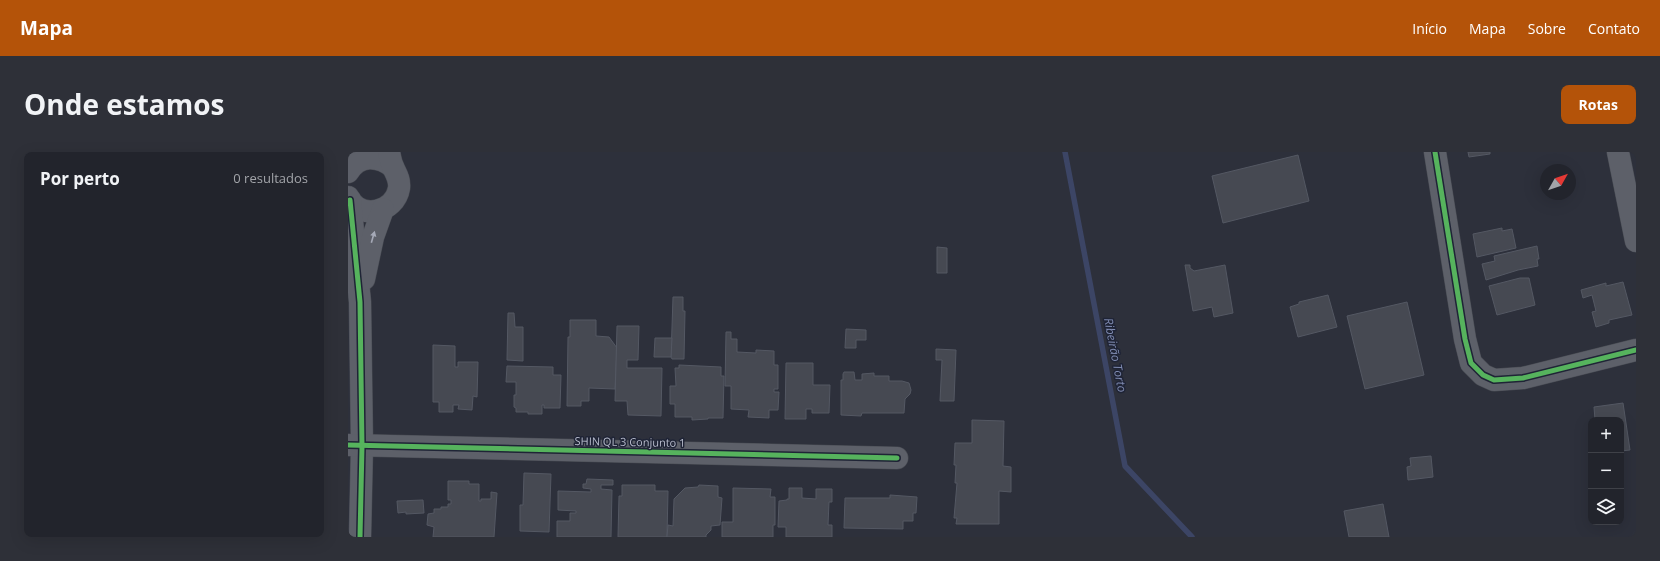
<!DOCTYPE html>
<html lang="pt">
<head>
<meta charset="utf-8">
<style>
	body { margin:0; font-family:"Open Sans",sans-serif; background:#2e3038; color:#f1f3f6 }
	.controls { position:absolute; right:12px; bottom:12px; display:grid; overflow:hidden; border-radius:8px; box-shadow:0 4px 16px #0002 }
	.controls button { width:36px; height:36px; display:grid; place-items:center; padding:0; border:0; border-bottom:1px solid #3f4148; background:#22242c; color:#f1f3f6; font:20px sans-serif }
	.compass { position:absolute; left:1192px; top:12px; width:36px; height:36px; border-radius:50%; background:#22242c; box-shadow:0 4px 16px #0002; rotate:50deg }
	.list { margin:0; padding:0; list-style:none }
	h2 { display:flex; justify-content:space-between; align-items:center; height:52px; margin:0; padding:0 16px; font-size:17px }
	h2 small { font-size:13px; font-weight:400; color:#a2a4a9 }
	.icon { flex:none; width:22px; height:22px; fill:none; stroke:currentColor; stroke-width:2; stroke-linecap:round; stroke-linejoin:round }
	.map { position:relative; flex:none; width:1288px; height:385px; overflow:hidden; border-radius:8px }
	header { display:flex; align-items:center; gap:24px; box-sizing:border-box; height:56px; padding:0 20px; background:#b45309; color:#fff }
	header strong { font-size:19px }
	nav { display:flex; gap:22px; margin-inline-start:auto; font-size:14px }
	.intro { display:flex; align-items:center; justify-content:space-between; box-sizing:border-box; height:96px; padding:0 24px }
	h1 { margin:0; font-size:28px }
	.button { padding:10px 18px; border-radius:8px; background:#b45309; color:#fff; font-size:14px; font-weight:700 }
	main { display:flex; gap:24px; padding:0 24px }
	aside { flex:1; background:#22242c; border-radius:8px; box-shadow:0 4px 16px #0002 }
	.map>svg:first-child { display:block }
</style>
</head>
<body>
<header>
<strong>Mapa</strong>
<nav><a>Início</a><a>Mapa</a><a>Sobre</a><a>Contato</a></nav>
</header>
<div class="intro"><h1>Onde estamos</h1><a class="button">Rotas</a></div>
<main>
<aside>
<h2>Por perto<small>0 resultados</small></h2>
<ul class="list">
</ul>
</aside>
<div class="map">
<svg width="1288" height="385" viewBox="0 0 1288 385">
	<rect width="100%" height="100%" fill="#2d303b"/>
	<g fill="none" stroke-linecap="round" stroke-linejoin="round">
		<polyline stroke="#3c4565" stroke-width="5.5" points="717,0 777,314 844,385"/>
	</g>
	<g fill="#464952" stroke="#545863">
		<polygon points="1120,0 1142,0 1142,2 1121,5"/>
		<polygon points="950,3 961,49 875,71 864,24"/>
		<polygon points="1154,76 1154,79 1164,77 1168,96 1129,105 1125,82"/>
		<polygon points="1189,94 1191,107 1189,107 1190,114 1170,118 1138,128 1134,112 1147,109 1146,104"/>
		<polygon points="589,95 599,96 599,121 589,121"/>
		<polygon points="837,113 842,113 842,116 846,119 877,113 885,161 866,165 864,155 845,159"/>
		<polygon points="1172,126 1181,126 1187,153 1149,163 1141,134"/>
		<polygon points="1275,130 1284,163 1261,168 1261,171 1248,175 1244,160 1248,159 1244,143 1235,146 1233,138 1258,131 1258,134"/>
		<polygon points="980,143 989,175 950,185 942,155 951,152 951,150"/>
		<polygon points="325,145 335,145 335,159 337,159 336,207 324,207 323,205"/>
		<polygon points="1059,150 1076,223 1017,237 999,164"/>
		<polygon points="160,161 166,161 167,175 175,175 175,209 159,208"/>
		<polygon points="222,168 248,168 248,184 261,185 269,196 267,237 241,236 241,249 233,249 233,254 219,254 220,185 222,185"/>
		<polygon points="269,174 291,174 290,208 279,208 279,216 314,216 313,264 280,263 279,249 267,249"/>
		<polygon points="498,177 518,178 518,188 508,188 508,196 497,196"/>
		<polygon points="378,180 383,180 383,187 389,187 389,200 408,201 408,198 426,199 426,213 430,213 430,237 426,237 426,240 431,240 430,258 421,258 421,266 400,265 401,258 383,257 383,234 377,234"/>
		<polygon points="307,186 324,186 323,205 306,205"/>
		<polygon points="85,193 107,194 107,215 110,215 110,210 130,210 129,245 125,244 124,258 110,257 111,253 105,253 105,260 91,260 91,250 85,250"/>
		<polygon points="588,197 608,198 606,249 592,249 594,208 588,208"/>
		<polygon points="438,211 465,211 465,233 482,233 481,261 464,261 464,257 458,257 458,267 437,267"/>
		<polygon points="331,213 373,215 373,224 376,224 375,266 360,266 360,267 344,268 344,265 327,265 327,252 322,252 322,234 328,234 327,216 331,216"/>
		<polygon points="159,214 205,215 205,223 213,223 212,256 196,256 196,253 194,253 194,262 180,262 180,260 168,260 168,256 166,255 166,243 168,243 168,230 158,230"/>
		<polygon points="496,220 506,220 507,228 514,228 514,222 526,221 526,224 541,224 541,229 554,229 561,231 563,238 562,242 557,247 556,261 514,261 513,264 493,263 493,228 495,228 495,222"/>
		<polygon points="1275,251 1282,298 1273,299 1273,268 1247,268 1246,255"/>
		<polygon points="624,268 656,269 655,314 663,315 663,340 651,339 651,372 608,372 609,366 606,366 609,331 607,331 608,313 606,313 607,291 624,291"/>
		<polygon points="1083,304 1085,325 1060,328 1059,315 1063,314 1062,306"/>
		<polygon points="176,321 203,322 201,380 172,379 172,353 175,353"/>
		<polygon points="239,327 265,328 265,333 253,333 253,337 264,338 263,385 209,385 209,369 222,369 222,361 228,361 228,359 210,358 210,339 243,340 243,337 235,336 235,332 238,332"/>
		<polygon points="100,329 121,329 121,332 131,332 131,349 133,349 133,347 143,347 143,340 149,341 146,385 85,385 86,375 79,373 80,362 86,361 86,357 93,357 93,355 100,355 100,352 103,352 103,348 100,348"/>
		<polygon points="274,333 307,333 307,339 320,339 319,385 270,385 271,344 274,344"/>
		<polygon points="351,333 370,334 370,345 374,346 372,373 363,374 363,378 358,383 358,385 319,385 320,373 325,374 326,347 337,336 350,335"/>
		<polygon points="385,336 423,337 422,345 427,345 427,373 425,373 425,385 374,385 374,370 385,370"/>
		<polygon points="441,336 454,336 454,346 468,347 468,337 484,337 484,350 481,350 480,373 484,373 484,385 438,385 438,375 430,375 431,349 439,348 439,347 441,347"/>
		<polygon points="542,343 569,345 568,361 565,361 565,369 555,369 555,377 496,376 497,346 542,346"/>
		<polygon points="75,348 76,361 58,362 58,360 50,361 49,349"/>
		<polygon points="1035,352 1041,385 1001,385 996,359"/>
	</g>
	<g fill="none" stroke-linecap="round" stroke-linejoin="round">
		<g stroke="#484b53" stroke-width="23">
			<g id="minor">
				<polyline points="1087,0 1117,187 1123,211 1135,223 1146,228 1175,226 1288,198"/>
				<polyline points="1270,0 1288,89"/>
				<path d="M0 20C11 2 30 3 45 15"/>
				<path d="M0 45C12 69 47 61 51 36 52 27 48 22 45 15 43 11 42 5 41 0"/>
				<polyline points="2,48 12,150 14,294 12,385"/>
				<polyline points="16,127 25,85 35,57"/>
				<polyline points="0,293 549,306"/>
			</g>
		</g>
		<use href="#minor" stroke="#5d6069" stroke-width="22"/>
		<g stroke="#1f2436" stroke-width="8">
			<g id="cycleway">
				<polyline points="1087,0 1117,187 1123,211 1135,223 1146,228 1175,226 1288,198"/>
				<polyline points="2,48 12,150 14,294 12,385"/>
				<polyline points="0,293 549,306"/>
			</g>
		</g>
		<use href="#cycleway" stroke="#56b35d" stroke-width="5"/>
	</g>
	<defs><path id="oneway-solid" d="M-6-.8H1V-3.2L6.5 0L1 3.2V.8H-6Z"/></defs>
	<use fill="#a5a9b7" href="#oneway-solid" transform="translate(25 85) rotate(-74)"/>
	<g text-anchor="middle" stroke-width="3" stroke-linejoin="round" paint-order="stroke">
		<g font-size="11" fill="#b7bbcb" stroke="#1f2436">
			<text transform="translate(282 290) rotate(1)" y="4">SHIN QL 3 Conjunto 1</text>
		</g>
		<g font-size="12" font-style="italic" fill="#808cb2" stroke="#1f2436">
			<text transform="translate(767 203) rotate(79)" y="4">Ribeirão Torto</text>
		</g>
	</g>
</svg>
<div class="controls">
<button>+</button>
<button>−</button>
<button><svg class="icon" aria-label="layers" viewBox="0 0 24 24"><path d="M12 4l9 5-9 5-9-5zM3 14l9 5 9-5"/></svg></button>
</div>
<svg class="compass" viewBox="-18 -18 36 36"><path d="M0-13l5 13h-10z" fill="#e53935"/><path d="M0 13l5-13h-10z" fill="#a2a4a9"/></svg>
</div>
</main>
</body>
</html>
